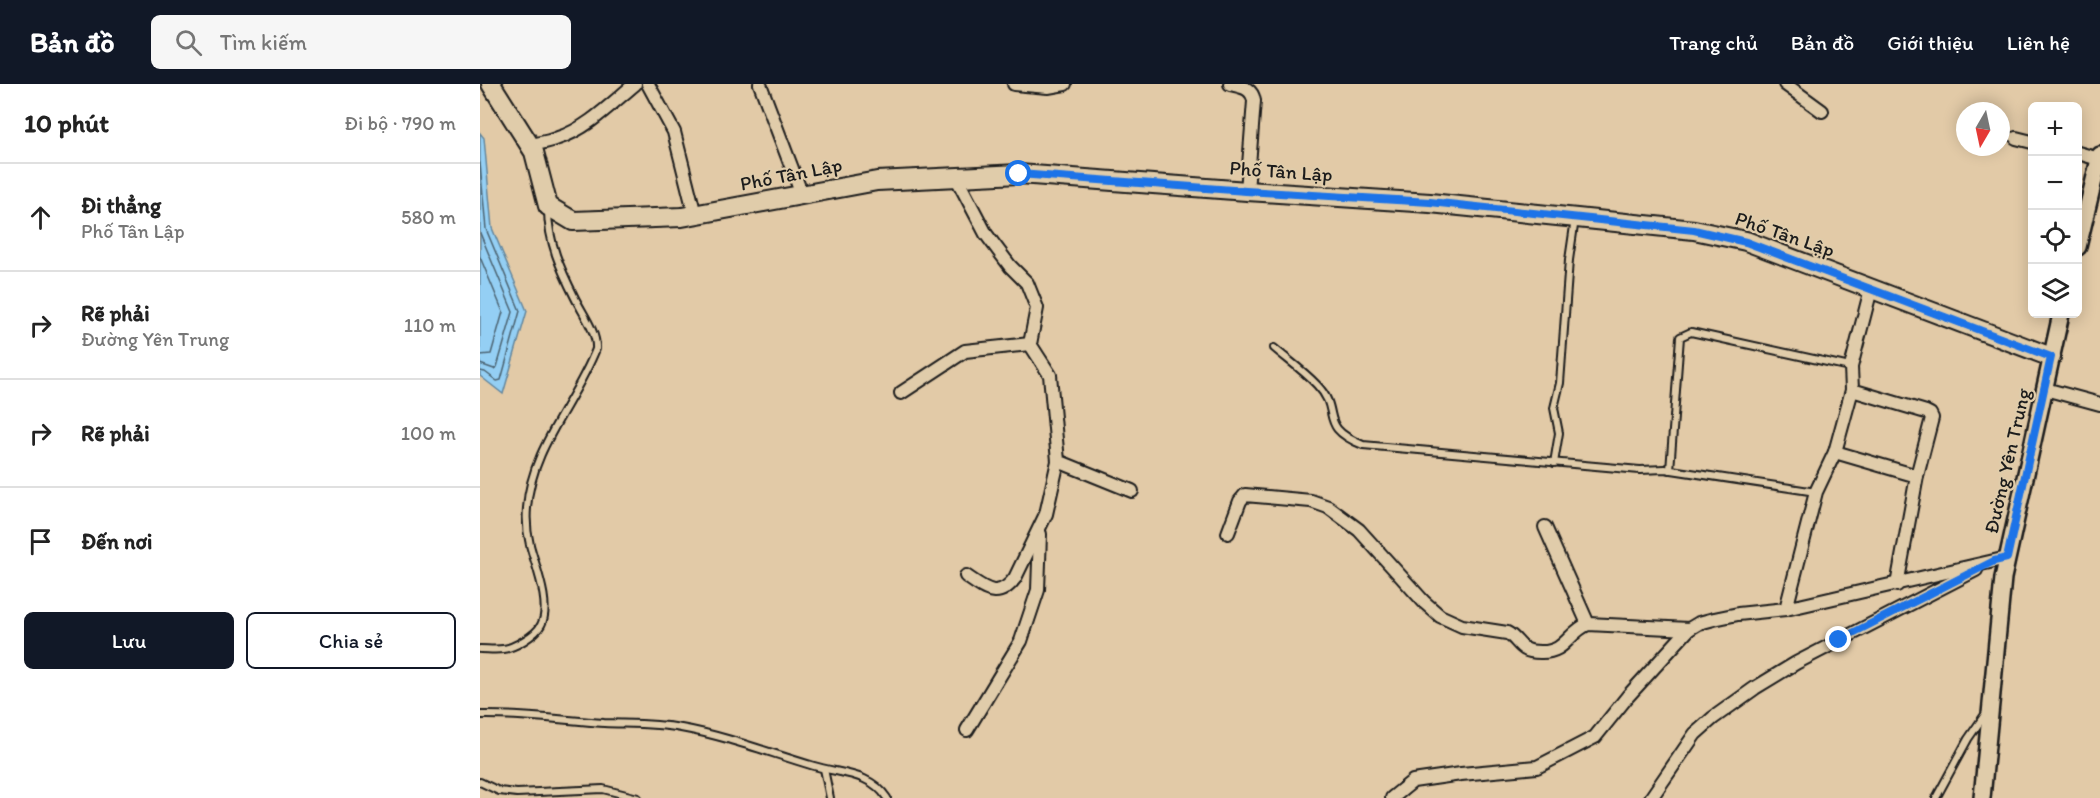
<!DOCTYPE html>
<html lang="vi">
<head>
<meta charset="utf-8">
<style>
	body { margin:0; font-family:Itim,sans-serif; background:#f6f6f6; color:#222 }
	.controls { position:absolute; right:18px; top:18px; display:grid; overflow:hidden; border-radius:9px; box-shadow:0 3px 15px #0003 }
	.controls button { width:54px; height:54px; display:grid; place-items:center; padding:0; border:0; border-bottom:2px solid #e0e0e0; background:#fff; color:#222; font:30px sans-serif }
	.compass { position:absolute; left:1476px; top:18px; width:54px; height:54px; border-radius:50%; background:#fff; box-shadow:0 3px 15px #0003; rotate:189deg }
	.stop { position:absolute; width:18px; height:18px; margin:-14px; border:4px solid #1a73e8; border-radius:50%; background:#fff }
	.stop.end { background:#1a73e8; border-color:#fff; box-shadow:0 2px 6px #0008 }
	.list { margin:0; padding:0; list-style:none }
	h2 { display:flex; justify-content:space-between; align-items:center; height:78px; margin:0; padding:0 24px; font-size:26px }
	h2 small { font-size:20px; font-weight:400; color:#767676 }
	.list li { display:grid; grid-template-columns:39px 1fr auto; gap:18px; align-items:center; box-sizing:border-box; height:108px; padding:0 24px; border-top:2px solid #e0e0e0 }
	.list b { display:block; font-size:22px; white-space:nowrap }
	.list p { margin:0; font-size:20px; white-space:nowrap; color:#767676 }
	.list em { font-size:20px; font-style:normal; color:#767676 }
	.actions { display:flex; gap:12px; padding:18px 24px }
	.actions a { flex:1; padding:14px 0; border:2px solid #111827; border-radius:9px; text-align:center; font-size:21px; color:#111827 }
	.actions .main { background:#111827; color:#fff }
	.icon { flex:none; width:33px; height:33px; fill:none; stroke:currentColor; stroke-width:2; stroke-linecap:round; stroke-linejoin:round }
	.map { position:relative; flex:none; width:1620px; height:714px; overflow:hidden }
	header { display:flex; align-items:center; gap:36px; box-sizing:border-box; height:84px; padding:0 30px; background:#111827; color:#fff }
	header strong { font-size:28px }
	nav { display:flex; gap:33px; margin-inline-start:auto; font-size:21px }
	.search { width:420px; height:54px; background:#f6f6f6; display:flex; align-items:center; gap:15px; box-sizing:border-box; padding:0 21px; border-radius:9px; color:#767676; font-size:22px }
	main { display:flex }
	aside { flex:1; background:#fff }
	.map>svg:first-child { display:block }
</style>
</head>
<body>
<header>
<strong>Bản đồ</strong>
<div class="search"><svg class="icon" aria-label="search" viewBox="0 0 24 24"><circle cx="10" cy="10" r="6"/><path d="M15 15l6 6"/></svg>Tìm kiếm</div>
<nav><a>Trang chủ</a><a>Bản đồ</a><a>Giới thiệu</a><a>Liên hệ</a></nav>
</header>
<main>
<aside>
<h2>10 phút<small>Đi bộ · 790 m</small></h2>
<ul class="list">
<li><svg class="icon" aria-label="ahead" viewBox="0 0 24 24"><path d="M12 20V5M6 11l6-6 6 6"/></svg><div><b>Đi thẳng</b><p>Phố Tân Lập</p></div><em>580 m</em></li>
<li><svg class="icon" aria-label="right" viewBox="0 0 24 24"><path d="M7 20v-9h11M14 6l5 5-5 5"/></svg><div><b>Rẽ phải</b><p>Đường Yên Trung</p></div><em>110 m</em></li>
<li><svg class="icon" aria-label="right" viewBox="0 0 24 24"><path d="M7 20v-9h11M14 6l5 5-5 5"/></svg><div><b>Rẽ phải</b></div><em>100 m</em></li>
<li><svg class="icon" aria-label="arrive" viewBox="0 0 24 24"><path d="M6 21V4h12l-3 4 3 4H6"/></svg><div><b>Đến nơi</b></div></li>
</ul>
<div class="actions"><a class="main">Lưu</a><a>Chia sẻ</a></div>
</aside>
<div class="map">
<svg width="1620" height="714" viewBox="0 0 1620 714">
	<rect width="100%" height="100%" fill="#e2caa7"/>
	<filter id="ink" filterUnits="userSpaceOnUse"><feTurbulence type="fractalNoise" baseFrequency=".0167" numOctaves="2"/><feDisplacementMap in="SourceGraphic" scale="12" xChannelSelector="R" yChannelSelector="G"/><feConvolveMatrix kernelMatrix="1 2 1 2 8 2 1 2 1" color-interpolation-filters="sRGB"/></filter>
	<g filter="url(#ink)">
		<polygon fill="#94cff4" stroke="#64879e" stroke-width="1.5" points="0,49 4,54 12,144 47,227 23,310 0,292"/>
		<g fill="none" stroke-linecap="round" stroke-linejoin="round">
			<g stroke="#4c6472" stroke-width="1.5">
				<polyline points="0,79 6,145 40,227 21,296 17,297 5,288 0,287"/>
				<polyline points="0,149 33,228 17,283 14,285 0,280"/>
				<polyline points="0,173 23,228 11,270 0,271"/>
			</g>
			<g stroke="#1c1c1c" stroke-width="10">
				<g id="service">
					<path d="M794 264C808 276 824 287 837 301 863 328 836 342 883 361L1160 386 1185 385 1336 408"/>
					<polyline points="1074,379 1079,349 1074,324 1080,299 1089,176 1095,135"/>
					<polyline points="1190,386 1200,253 1211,248 1370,283"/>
					<path d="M0 565C7 565 16 566 23 565 34 564 56 551 61 541 72 521 55 481 50 461 47 449 46 436 47 424 51 364 95 319 116 265 117 248 103 230 95 214 81 186 68 158 68 126"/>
					<path d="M0 631C42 630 82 636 124 639 150 640 175 639 201 644 246 652 290 669 334 682 360 690 390 688 407 714"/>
					<polyline points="344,685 350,714"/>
					<polyline points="0,698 19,707 37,709 123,705 158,714"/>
					<polyline points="1456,714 1488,655 1506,629"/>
				</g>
			</g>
			<g stroke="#1c1c1c" stroke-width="16">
				<g id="minor">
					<polyline points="168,0 194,48 215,131"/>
					<polyline points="280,0 322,111"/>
					<polyline points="534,0 568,3 585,0"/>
					<path d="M750 0C761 3 772 3 774 17L767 107"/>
					<polyline points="1305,0 1342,27"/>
					<polyline points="1536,54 1552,58"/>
					<path d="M50 61C60 59 69 58 78 54 107 45 132 19 155 0"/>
					<polyline points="1598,69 1619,75"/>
					<path d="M476 93 506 150 530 182 547 199 557 224 550 260 570 291 578 377 566 430 535 494C518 517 505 505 486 492"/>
					<polyline points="1565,305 1620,320"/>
					<polyline points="1372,306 1446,328 1450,330 1452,334 1437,392 1417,501"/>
					<polyline points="421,309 485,267 550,260"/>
					<polyline points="1355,368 1437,392"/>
					<polyline points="578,377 652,407"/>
					<polyline points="1065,443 1108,540"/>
					<path d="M748 449 760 417 765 411 831 417 848 423 879 446 944 518 960 532 982 542 1027 549C1035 553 1038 561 1045 565 1050 568 1055 568 1060 568 1086 569 1087 549 1108 540L1209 545"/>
					<polyline points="1306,525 1336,408 1355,368 1372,306 1371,283 1391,205"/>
					<polyline points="487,646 541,557 558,506 560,450"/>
					<polyline points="912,714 933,697 981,690 1057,683 1115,653 1148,612 1209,545 1219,539 1234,535 1258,530 1306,525 1527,474"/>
					<polyline points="1171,714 1215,650 1233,634 1275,604 1316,579 1496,486"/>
				</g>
			</g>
			<g stroke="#1c1c1c" stroke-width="20">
				<g id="tertiary">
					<polyline points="1598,163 1620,71"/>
					<polyline points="1502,714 1523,494 1581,230"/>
				</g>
			</g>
			<g stroke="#1c1c1c" stroke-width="22">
				<polyline id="secondary" points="11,0 54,68 68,122 93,137 202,133 397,97 539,90 767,107 950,119 1214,146 1266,157 1571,273"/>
			</g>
			<use href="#service" stroke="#e0ccaa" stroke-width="6"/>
			<use href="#minor" stroke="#e0ccaa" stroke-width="12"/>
			<use href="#tertiary" stroke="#e0ccaa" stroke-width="15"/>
			<use href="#secondary" stroke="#e0ccaa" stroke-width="18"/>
		</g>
	</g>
	<g fill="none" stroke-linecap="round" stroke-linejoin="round" filter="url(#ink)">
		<polyline stroke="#1a73e8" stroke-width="8" points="539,90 766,107 950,118 1214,146 1266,158 1571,273 1527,474 1514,477 1359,556"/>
	</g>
	<g text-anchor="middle" stroke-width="4.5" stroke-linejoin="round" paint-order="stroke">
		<g font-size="20" fill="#1c1c1c" stroke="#e0ccaa">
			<text transform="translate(801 87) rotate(4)" y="7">Phố Tân Lập</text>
			<text transform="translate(311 90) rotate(-11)" y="7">Phố Tân Lập</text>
			<text transform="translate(1305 150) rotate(19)" y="7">Phố Tân Lập</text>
			<text transform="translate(1527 377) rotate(-77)" y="7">Đường Yên Trung</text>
		</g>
	</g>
</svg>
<div class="controls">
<button>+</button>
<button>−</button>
<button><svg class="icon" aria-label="locate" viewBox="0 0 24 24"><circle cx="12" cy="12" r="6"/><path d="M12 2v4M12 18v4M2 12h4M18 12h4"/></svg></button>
<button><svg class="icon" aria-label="layers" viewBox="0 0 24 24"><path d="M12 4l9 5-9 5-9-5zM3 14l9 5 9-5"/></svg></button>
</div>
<svg class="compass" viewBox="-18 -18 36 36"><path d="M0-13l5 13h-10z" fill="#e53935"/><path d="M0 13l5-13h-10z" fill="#767676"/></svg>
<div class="stop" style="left:539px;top:90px"></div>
<div class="stop end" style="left:1359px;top:556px"></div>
</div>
</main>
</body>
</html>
